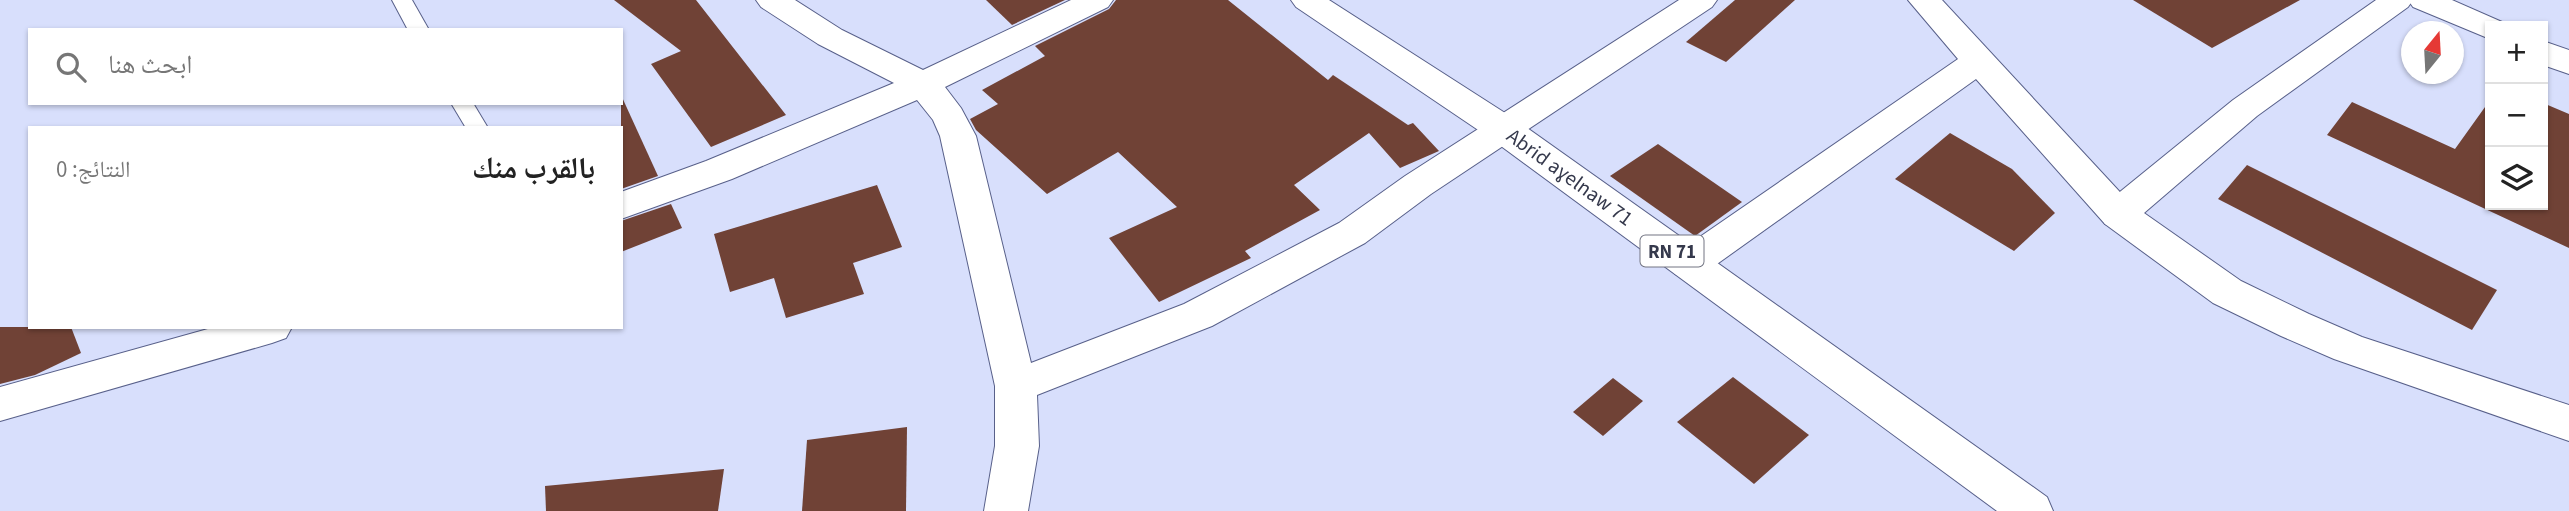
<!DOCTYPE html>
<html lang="ar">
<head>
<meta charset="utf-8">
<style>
	body { margin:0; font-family:"Source Sans 3","Noto Naskh Arabic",sans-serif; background:#f2f2f2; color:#222; direction:rtl }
	.controls { position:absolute; right:21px; top:21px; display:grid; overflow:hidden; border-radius:0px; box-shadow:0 2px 5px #0004 }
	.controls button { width:63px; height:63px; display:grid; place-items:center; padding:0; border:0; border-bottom:2px solid #e0e0e0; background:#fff; color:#222; font:35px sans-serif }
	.compass { position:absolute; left:2401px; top:21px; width:63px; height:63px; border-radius:50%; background:#fff; box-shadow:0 2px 5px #0004; rotate:18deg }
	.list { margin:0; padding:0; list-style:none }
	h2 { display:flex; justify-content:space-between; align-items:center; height:91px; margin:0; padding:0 28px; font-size:30px }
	h2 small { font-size:23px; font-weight:400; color:#767676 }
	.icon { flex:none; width:38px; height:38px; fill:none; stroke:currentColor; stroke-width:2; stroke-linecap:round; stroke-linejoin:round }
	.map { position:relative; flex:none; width:2569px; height:511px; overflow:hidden; direction:ltr }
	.search { position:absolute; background:#fff; box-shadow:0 2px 5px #0004; left:28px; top:28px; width:595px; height:77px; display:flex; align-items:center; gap:18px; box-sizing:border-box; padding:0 24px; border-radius:0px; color:#767676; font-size:26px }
	.panel { position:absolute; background:#fff; box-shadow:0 2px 5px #0004; left:28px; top:126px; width:595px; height:203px; border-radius:0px; direction:rtl }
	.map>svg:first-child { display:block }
</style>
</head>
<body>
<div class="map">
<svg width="2569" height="511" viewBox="0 0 2569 511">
	<rect width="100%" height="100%" fill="#d8dffc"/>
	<g fill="#704236">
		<polygon points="614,0 696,0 786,115 711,147 651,64 681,51"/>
		<polygon points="986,0 1065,0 1012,25"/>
		<polygon points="1116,0 1228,0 1328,80 1333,75 1408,125 1413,123 1439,151 1400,168 1369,133 1294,185 1320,210 1245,251 1251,258 1159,302 1109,238 1177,207 1118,152 1047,194 976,130 970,119 998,104 982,90 1045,56 1035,46 1109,9"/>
		<polygon points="1735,0 1795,0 1726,62 1686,42"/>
		<polygon points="2133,0 2300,0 2212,48"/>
		<polygon points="621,95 658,176 621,189"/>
		<polygon points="2490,100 2490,205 2543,205 2543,103 2569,114 2569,248 2327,135 2352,102 2455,149"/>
		<polygon points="1950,133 2012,169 2055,213 2014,251 1895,179"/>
		<polygon points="1658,144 1742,202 1695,236 1610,176"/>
		<polygon points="2247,165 2497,290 2472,330 2218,199"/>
		<polygon points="877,185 902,247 853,263 864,294 786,318 774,278 730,292 714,234"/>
		<polygon points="671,204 682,228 621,252 621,221"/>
		<polygon points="0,327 71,327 81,353 35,375 0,384"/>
		<polygon points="1733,377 1809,435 1754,484 1677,422"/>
		<polygon points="1613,378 1643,401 1603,436 1573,412"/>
		<polygon points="907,427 906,511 802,511 807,440"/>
		<polygon points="724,469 718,511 546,511 545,486"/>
	</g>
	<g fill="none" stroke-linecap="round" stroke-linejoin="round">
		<g stroke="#58608a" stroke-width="2">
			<g id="service">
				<polygon points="392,0 412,0 429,30 408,30"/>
				<polygon points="451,103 473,103 488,128 466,128"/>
			</g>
		</g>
		<g stroke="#58608a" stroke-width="2">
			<g id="minor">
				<polygon points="756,0 795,0 842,30 923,70 1071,0 1113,0 1108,7 945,87 961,108 976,136 1031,363 1184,304 1339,223 1405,176 1679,0 1717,0 1712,7 1431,194 1365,243 1212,326 1037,395 1039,446 1028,511 984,511 995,446 995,386 940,136 933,120 917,100 732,179 621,219 621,192 706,161 894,83 818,44 761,7"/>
				<polygon points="1908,0 1942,0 2131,204 2137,214 2131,224 2118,228 2105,224 1976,79 1703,274 1689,278 1675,274 1670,264 1675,254 1958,59"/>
				<polygon points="2408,0 2452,0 2502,22 2505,26 2490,26 2490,39 2413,7"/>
				<polygon points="2543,41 2569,50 2569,74 2543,65"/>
				<polygon points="215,327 292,327 286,338 272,343 0,421 0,387"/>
			</g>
		</g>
		<g stroke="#58608a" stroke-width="2">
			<polygon id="tertiary" points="2376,0 2413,0 2408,7 2257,116 2144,213 2241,281 2309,314 2362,337 2569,405 2569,441 2334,359 2281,336 2213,303 2105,224 2099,214 2105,204 2233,100"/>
		</g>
		<g stroke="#58608a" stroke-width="2">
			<polygon id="primary" points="1291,0 1329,0 1516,120 2047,497 2053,511 1997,511 1490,138 1296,7"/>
		</g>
		<use href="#service" fill="#fff" fill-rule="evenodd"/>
		<use href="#minor" fill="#fff" fill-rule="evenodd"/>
		<use href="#tertiary" fill="#fff" fill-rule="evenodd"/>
		<use href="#primary" fill="#fff" fill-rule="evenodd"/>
	</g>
	<g text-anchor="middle" stroke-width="7" stroke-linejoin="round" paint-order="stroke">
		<rect fill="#fff" stroke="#727482" stroke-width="2" x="1640.5" y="235.5" width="63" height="31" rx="5"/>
		<g font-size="19" font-weight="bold" fill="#35394c">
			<text x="1672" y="258">RN 71</text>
		</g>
		<g font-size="21" fill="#35394c" stroke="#fff">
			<text transform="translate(1570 177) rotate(36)" y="7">Abrid aɣelnaw 71</text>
		</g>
	</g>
</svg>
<div class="controls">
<button>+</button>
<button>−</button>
<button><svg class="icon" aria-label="layers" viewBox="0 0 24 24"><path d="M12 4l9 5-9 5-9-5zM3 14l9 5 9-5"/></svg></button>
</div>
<svg class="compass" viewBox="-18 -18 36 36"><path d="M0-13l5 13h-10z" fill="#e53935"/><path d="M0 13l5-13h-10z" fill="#767676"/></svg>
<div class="search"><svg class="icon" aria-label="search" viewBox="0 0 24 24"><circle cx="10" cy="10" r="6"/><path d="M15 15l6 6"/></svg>ابحث هنا</div>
<section class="panel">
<h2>بالقرب منك<small>النتائج: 0</small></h2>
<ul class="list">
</ul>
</section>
</div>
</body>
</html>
